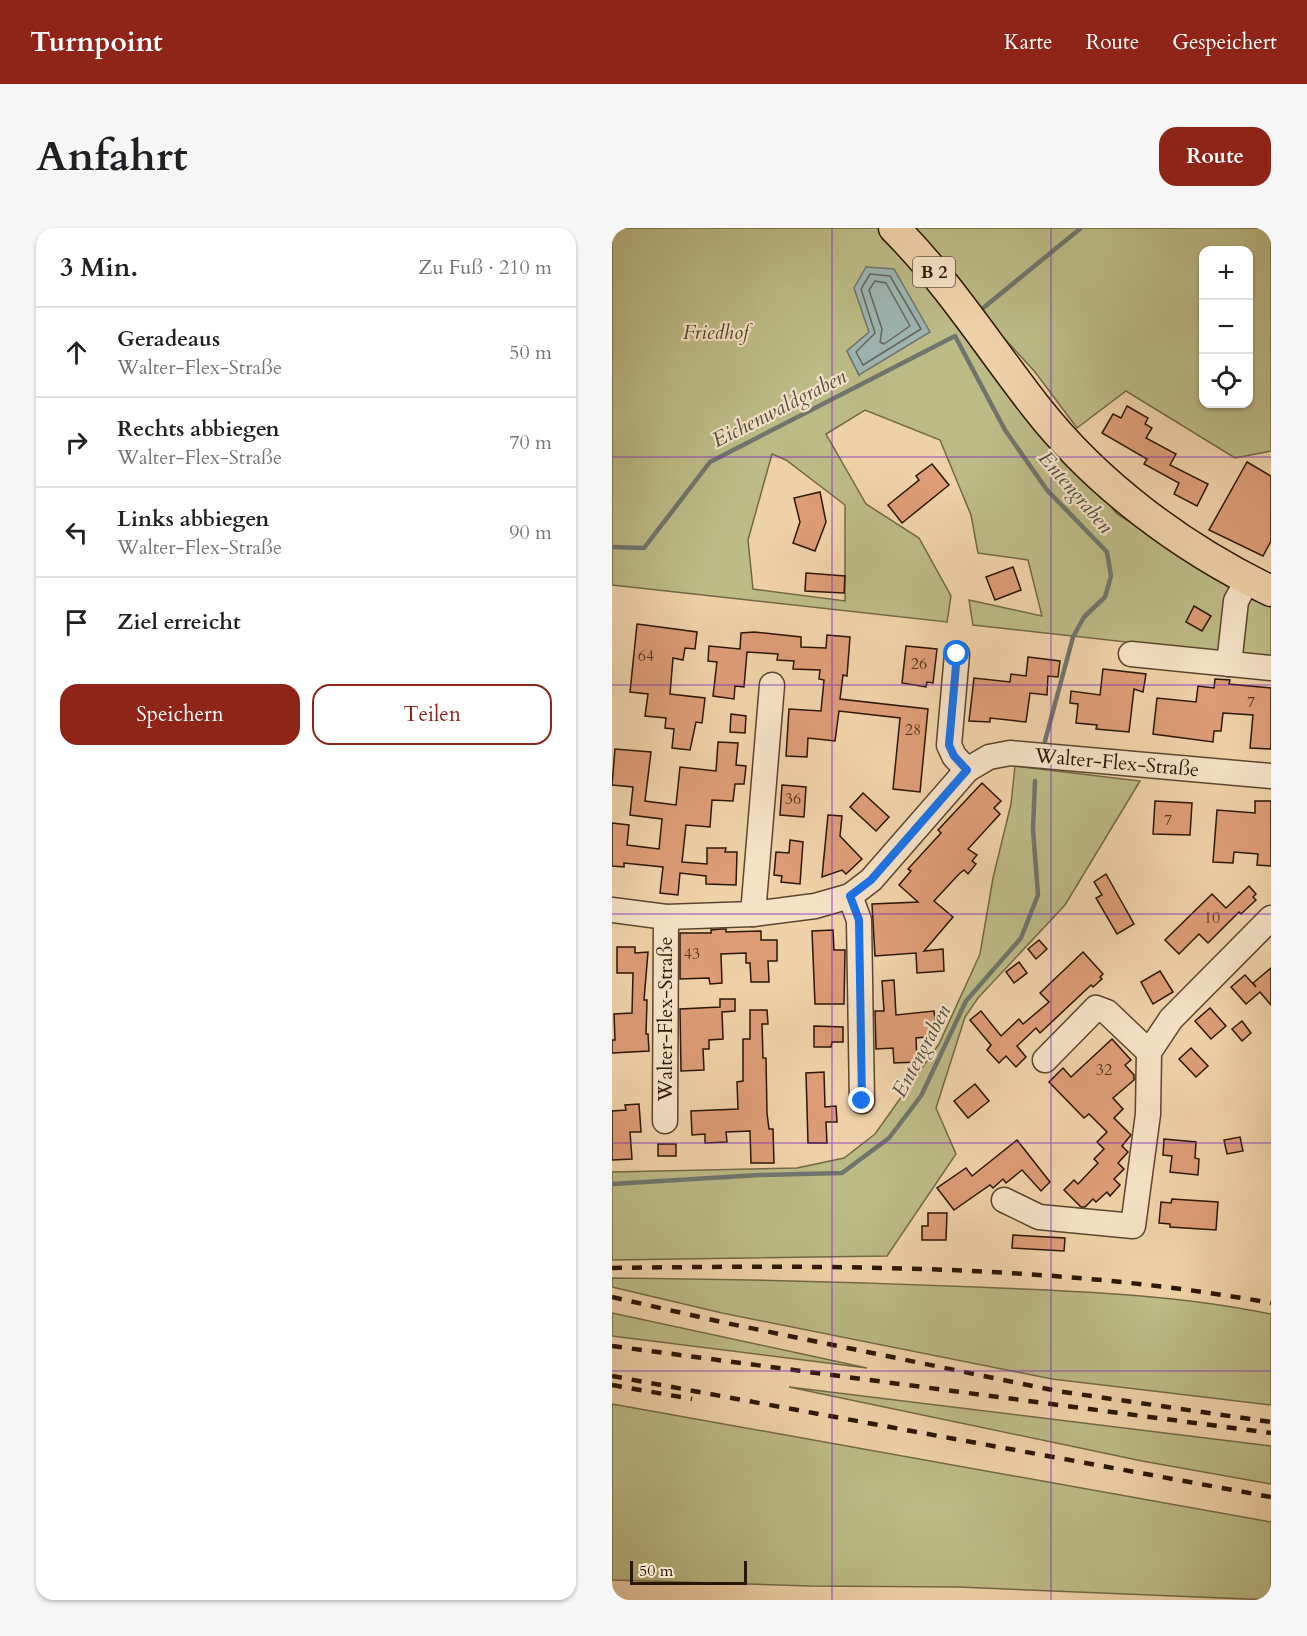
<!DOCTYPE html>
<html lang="de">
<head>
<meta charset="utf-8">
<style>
	body { margin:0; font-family:Cardo,serif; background:#f6f6f6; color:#202124 }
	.controls { position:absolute; right:18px; top:18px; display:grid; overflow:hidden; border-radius:12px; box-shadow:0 2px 4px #0004 }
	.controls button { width:54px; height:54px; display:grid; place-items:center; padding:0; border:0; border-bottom:2px solid #e0e0e0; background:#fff; color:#202124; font:30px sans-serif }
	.scale { position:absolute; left:18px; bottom:15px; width:117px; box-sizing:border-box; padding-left:6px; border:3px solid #2a1605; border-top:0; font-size:16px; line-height:21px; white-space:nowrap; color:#2a1605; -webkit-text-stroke:4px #f5e1c6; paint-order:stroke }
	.stop { position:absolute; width:18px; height:18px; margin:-14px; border:4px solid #1a73e8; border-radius:50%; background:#fff }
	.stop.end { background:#1a73e8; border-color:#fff; box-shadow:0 2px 6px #0008 }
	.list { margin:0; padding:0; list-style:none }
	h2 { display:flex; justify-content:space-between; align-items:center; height:78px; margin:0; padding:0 24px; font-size:26px }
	h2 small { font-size:20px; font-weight:400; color:#757577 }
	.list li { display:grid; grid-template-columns:39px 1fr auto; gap:18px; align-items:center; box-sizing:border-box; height:90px; padding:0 24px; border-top:2px solid #e0e0e0 }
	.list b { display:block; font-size:22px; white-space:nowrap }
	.list p { margin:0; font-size:20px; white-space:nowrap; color:#757577 }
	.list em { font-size:20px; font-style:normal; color:#757577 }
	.actions { display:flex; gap:12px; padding:18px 24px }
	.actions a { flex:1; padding:14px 0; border:2px solid #8f2418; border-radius:18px; text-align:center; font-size:21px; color:#8f2418 }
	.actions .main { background:#8f2418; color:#fff }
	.icon { flex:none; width:33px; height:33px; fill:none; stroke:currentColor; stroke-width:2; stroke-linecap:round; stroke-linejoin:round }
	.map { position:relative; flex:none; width:659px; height:1372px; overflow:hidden; border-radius:18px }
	header { display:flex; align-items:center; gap:36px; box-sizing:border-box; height:84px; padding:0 30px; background:#8f2418; color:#fff }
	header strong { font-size:28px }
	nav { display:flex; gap:33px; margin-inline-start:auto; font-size:21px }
	.intro { display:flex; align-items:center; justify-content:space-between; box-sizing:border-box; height:144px; padding:0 36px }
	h1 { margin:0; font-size:42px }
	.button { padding:15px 27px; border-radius:18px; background:#8f2418; color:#fff; font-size:21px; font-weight:700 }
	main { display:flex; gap:36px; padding:0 36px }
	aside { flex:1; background:#fff; border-radius:18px; box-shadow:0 2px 4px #0004 }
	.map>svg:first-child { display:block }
</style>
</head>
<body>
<header>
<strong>Turnpoint</strong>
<nav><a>Karte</a><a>Route</a><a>Gespeichert</a></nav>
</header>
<div class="intro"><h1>Anfahrt</h1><a class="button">Route</a></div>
<main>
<aside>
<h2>3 Min.<small>Zu Fuß · 210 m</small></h2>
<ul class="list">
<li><svg class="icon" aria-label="ahead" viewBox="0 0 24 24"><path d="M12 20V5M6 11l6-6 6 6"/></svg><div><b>Geradeaus</b><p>Walter-Flex-Straße</p></div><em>50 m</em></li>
<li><svg class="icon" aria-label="right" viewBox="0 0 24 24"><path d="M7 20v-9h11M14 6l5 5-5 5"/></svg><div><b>Rechts abbiegen</b><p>Walter-Flex-Straße</p></div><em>70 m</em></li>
<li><svg class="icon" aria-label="left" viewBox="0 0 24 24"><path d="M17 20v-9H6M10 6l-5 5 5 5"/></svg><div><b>Links abbiegen</b><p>Walter-Flex-Straße</p></div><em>90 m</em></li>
<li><svg class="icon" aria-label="arrive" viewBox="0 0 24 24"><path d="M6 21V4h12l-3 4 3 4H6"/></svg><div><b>Ziel erreicht</b></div></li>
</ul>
<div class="actions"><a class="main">Speichern</a><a>Teilen</a></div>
</aside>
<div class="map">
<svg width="659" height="1372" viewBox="0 0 659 1372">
	<rect width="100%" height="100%" fill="#efd1a8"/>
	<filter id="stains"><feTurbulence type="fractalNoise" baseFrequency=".00333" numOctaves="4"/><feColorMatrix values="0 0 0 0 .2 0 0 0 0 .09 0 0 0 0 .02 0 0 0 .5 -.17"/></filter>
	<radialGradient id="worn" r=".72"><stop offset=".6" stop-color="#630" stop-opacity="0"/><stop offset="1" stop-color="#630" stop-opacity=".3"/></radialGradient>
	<g fill="#bcba85" stroke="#736845" stroke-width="1.5" fill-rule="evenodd">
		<path d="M0 0H659V223L623 230 514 163 465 200 423 144 392 110 372 124 505 286 622 360 659 377V430L361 397 357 372 430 388 416 332 366 325 359 287 328 212 253 182 214 206 254 276 307 310 339 368 335 394 0 357ZM592 22H636V176H592ZM257 105 247 147 235 123ZM160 226 174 232 233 277V373L141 361 136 312Z"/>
		<polygon points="403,538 528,553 453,677 366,770 353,789 324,880 344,926 275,1028 0,1032 0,944 185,940 232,930 263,906 327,816 368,726 381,650 399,576"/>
		<path d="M0 1050C122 1051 243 1054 364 1059 463 1063 562 1066 659 1086V1177L440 1151 110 1085 0 1059Z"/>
		<polygon points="0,1085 255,1140 0,1108"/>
		<polygon points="177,1159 659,1218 659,1256 530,1233"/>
		<polygon points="0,1176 659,1294 659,1372 346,1359 198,1358 0,1352"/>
	</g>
	<polygon fill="#9db5b2" stroke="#6f756d" stroke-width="1.5" points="254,39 282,41 318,104 247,147 235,123 257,104 242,60"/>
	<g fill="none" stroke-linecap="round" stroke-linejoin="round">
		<g stroke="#64665c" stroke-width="1.5">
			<polygon points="258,46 278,48 309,101 251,137 244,124 263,105 249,61"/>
			<polygon points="263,53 274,55 298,98 272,116 268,114 270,101 257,62"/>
		</g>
		<g stroke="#6f756d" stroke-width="4.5">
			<polyline points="365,85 469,0"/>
			<polyline points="0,319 32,320 98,234 343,108 393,202 435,262 495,324 499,348 493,369 472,389 461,409 433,513"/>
			<polyline points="0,956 147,947 230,945 277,910 309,868 354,773 409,710 426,667 421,601 423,553"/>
		</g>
	</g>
	<g fill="#dd9c76" stroke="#2a1605" stroke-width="1.5">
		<polygon points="515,178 536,190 533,196 540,200 534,210 564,226 558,237 596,256 585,278 562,266 567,255 532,236 535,231 490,205 501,186 509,190"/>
		<polygon points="635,234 659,248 659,313 651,328 597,302"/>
		<polygon points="320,236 337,257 290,295 276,277 307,252 304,248"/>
		<polygon points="208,264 214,294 203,323 181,315 188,294 182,270"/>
		<polygon points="401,339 409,362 383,372 374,349"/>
		<polygon points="194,345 233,348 232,365 193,363"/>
		<polygon points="582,378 599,388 590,403 574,394"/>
		<polygon points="25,396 85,404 83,421 73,420 71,432 61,430 58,466 93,470 90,495 84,494 78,522 60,520 62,501 53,500 54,490 33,488 36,466 18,464"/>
		<polygon points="142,404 189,409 189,419 214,420 215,407 238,409 235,448 231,447 228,471 316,481 308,564 281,561 288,490 227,483 223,513 196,510 195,529 174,528 177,481 209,483 212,452 207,451 208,442 181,441 182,433 165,432 166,426 135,424 132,459 123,458 122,471 101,468 105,434 96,433 97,418 128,421 129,405"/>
		<polygon points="294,418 325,421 321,455 315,454 314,459 290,455"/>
		<polygon points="416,429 448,433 446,449 436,448 435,467 418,465 414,494 378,490 378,494 357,493 362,450 398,454 399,446 414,448"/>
		<polygon points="491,441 534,446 531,464 522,461 517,504 484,501 485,497 464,495 466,476 458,475 459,463 488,467"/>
		<polygon points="603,451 618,452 617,456 659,460 659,521 638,520 641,487 611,485 609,503 602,503 601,514 541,506 545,470 584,474 586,458 602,460"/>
		<polygon points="119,486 134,488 133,505 118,504"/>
		<polygon points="106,514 126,515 124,537 134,538 132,556 123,556 121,573 100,572 98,599 74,597 70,634 95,636 95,620 114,620 113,624 125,624 124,657 94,656 94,648 68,645 66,667 48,665 51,639 12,635 12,639 0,638 0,595 17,597 15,617 47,621 50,591 18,587 21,559 0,557 3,521 39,524 33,573 64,577 68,539 104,543"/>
		<polygon points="370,555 389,573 382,580 388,586 356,621 365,627 360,633 364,636 356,646 352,642 347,646 322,673 341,689 312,723 331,721 332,743 305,745 304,725 263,728 260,676 306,674 287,657 299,643 296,641 329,605 326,602"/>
		<polygon points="170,557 194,559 192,589 168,587"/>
		<polygon points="251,565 277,589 264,603 238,579"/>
		<polygon points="543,573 580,575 578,607 541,606"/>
		<polygon points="643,573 659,573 659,638 645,637 646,626 622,624 621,635 601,634 605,582 643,585"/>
		<polygon points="216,587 230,588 228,608 250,631 234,646 230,642 210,649"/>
		<polygon points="178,612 191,614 188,656 169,654 170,648 162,647 164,624 177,625"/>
		<polygon points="494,646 522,696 505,706 484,670 490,667 482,654"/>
		<polygon points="637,658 644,666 641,669 644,672 629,686 627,684 596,715 587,706 567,726 553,712 600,666 614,680"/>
		<polygon points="109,701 114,701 114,704 149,703 149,712 165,712 165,733 156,733 157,754 139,754 138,735 134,735 134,725 109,726 110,755 98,756 97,750 68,751 68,705 99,705 99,702"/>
		<polygon points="221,702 222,722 233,722 232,776 203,776 200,703"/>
		<polygon points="427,712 435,721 424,731 416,721"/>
		<polygon points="5,719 23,719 23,725 36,724 32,772 35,772 34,806 36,806 37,823 0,825 0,812 3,812 2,786 20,785 21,745 5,745"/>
		<polygon points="471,724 491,746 488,749 490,751 481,759 479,757 428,805 424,800 405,818 414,829 404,839 394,828 387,835 375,822 379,817 358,792 369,783 389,808 407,791 411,796 437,774 428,765"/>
		<polygon points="407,734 415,745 402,755 394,744"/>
		<polygon points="659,740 659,777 648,764 634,776 619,759 633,747 644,759 641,755"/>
		<polygon points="548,743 561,764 541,776 529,754"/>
		<polygon points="282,752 284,787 322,783 325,808 304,810 305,834 282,835 281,820 264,821 263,783 272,783 270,753"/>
		<polygon points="108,771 123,771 123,783 110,784 111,811 97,812 97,821 91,821 92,842 69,843 68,781 108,779"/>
		<polygon points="598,780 614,798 599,811 583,793"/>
		<polygon points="138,782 155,782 156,796 150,796 151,830 154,830 155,885 157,901 161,901 162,935 139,935 138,903 114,904 115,914 93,915 93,906 80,907 79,883 126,881 125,854 131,853 131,811 138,811"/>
		<polygon points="630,793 639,805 630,813 620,801"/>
		<polygon points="202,798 231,799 231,814 220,814 219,819 202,819"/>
		<polygon points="500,811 519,832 513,837 522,847 522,852 501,870 511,881 502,890 519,907 510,918 516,924 506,935 512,941 502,951 508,957 498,968 495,964 484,974 481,971 473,979 469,979 452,962 462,952 466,956 486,935 482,931 492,921 485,914 495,904 477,886 472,890 437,854 451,840 459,849"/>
		<polygon points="579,820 596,838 584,849 567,831"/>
		<polygon points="212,844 213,879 224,878 225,894 214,894 215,915 196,915 194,845"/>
		<polygon points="363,856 377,873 356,890 342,873"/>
		<polygon points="27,876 29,904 18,904 20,931 0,932 0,883 14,882 13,877"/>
		<polygon points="628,909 631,923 615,926 612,912"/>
		<polygon points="552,911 584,914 583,930 587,931 586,947 558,944 560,928 551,927"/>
		<polygon points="405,912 438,954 429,963 410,942 394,955 391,951 381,960 378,957 342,982 325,960 354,940 360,948"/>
		<rect x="46" y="916" width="18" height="12"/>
		<polygon points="560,971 606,974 604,1002 558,999 558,996 547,995 549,974 559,975"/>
		<polygon points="316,985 335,985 334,1012 310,1012 310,998 316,998"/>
		<polygon points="401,1007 453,1010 452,1023 400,1020"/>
	</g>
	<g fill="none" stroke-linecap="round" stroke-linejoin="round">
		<g stroke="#5b452e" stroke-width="27">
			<g id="minor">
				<polyline points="345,426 337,517 342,528 355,542"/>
				<polyline points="519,426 659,440"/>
				<polyline points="617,436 624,373 636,351"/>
				<polyline points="238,668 247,692 250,873"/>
				<polyline points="0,682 54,689 141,686 203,678 238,668 259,652 355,542 377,529 398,525 659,548"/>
				<polyline points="141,686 160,457"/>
				<polyline points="433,832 484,780 495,784 537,824"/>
				<polyline points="53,893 54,689"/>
				<polyline points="392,972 427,989 521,998 536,886 537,824 559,791 659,690"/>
			</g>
		</g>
		<g stroke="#2a1605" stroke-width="33">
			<path id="major" d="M282 0C336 54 377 119 424 179 485 257 570 320 659 363"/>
		</g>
		<use href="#minor" stroke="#f5e1c6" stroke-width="24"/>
		<use href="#major" stroke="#efd1a8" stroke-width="30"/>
		<g stroke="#2a1605" stroke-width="4.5" stroke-dasharray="10 10" stroke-linecap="butt">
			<path d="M0 1040C220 1037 442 1036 659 1075"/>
			<polyline points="0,1069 114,1095 445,1163 659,1194"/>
			<polyline points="0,1118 659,1205"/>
			<polyline points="0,1148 659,1269"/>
			<polyline points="0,1157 80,1171"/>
		</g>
	</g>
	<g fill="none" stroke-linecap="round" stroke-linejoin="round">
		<polyline stroke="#1a73e8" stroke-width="8" points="250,873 247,692 238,668 259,652 355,542 342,528 337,517 345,426"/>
	</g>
	<path fill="none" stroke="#7b2cbf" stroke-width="1.5" stroke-opacity="0.55" d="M220 0V1372M439 0V1372M0 229H659M0 457H659M0 686H659M0 915H659M0 1143H659"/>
	<g text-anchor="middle" stroke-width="4.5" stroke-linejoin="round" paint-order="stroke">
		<g font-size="16" fill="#573821">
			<text x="34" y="433">64</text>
			<text x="307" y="441">26</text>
			<text x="639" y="479">7</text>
			<text x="301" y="507">28</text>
			<text x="181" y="576">36</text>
			<text x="556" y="597">7</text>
			<text x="600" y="695">10</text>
			<text x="80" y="731">43</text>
			<text x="492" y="847">32</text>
		</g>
		<rect fill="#f5e1c6" stroke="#67533f" stroke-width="1.5" x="301" y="29" width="42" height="30" rx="4.5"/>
		<g font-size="18" font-weight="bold" fill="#2a1605">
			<text x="322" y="50">B 2</text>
		</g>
		<g font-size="20" font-style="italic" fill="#56472b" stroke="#f5e1c6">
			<text x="104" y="111">Friedhof</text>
		</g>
		<g font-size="20" fill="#2a1605" stroke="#f5e1c6">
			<text transform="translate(505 534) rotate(5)" y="7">Walter-Flex-Straße</text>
			<text transform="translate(53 791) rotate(-90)" y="7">Walter-Flex-Straße</text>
		</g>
		<g font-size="21" font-style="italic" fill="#524e42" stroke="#f5e1c6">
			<text transform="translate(167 180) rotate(-27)" y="7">Eichenwaldgraben</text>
			<text transform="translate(464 264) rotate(49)" y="7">Entengraben</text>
			<text transform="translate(309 823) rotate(-62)" y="7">Entengraben</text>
		</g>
	</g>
	<rect width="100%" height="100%" filter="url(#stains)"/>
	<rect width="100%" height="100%" fill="url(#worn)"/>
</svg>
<div class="controls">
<button>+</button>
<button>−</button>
<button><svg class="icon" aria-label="locate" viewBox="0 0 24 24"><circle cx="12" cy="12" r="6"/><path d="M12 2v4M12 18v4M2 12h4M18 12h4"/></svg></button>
</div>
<div class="scale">50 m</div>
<div class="stop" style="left:345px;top:426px"></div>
<div class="stop end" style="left:250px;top:873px"></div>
</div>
</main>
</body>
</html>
